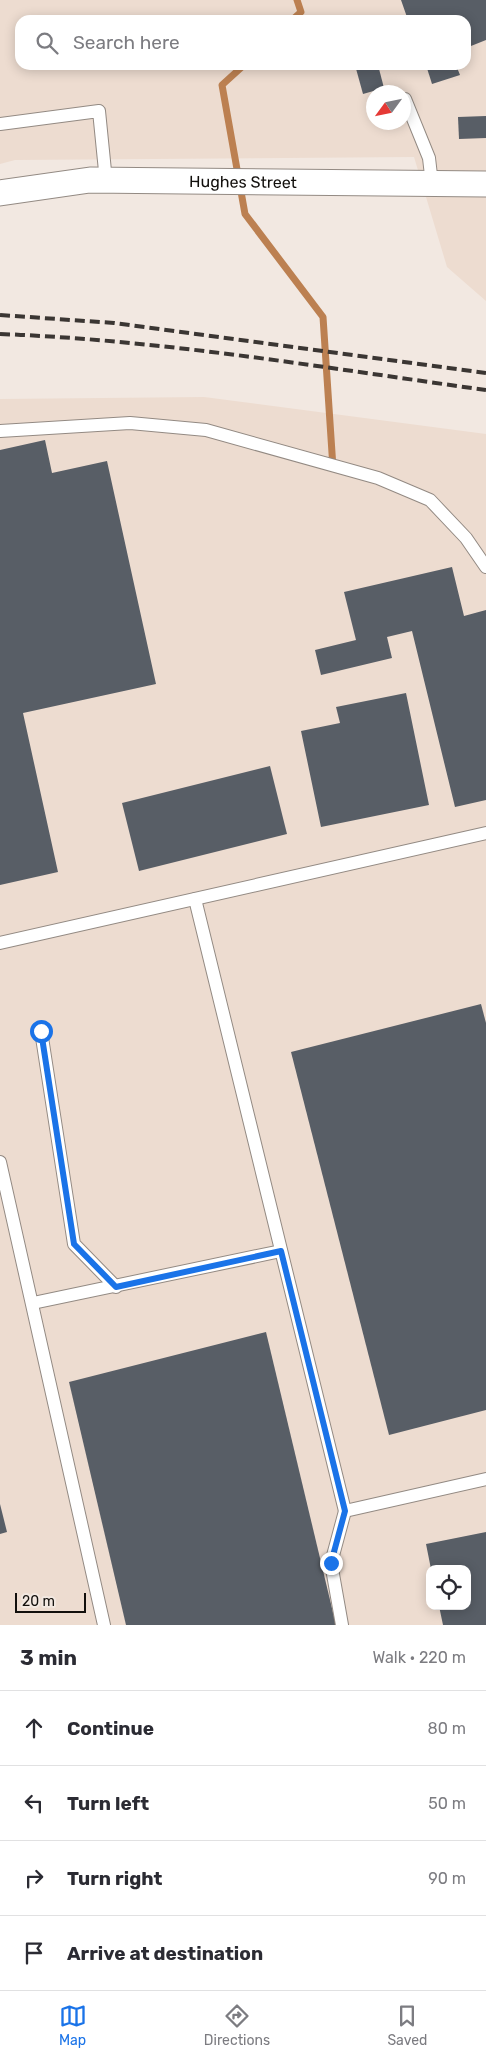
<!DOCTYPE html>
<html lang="en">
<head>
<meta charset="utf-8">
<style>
	body { margin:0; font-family:Rubik,sans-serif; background:#f2f2f3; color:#2b2b33 }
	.controls { position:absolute; right:15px; bottom:15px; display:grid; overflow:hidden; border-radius:10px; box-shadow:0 2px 12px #0003 }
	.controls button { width:45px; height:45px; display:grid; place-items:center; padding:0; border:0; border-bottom:1px solid #e1e1e2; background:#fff; color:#2b2b33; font:25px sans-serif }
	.compass { position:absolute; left:366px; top:85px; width:45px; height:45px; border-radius:50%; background:#fff; box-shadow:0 2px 12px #0003; rotate:237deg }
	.scale { position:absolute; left:15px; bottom:12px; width:71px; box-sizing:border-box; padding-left:5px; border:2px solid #120f0c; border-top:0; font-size:14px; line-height:18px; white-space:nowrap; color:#120f0c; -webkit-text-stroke:4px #f2e8e1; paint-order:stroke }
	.stop { position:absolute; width:15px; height:15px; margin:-11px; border:4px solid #1a73e8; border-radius:50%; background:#fff }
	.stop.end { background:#1a73e8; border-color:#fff; box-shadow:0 1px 5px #0008 }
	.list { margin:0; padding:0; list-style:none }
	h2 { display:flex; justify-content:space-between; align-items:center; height:65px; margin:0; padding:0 20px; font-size:21px }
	h2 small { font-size:16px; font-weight:400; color:#7c7c81 }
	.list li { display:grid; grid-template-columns:32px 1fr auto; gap:15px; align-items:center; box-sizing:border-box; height:75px; padding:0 20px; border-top:1px solid #e1e1e2 }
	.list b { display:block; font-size:19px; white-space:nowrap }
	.list em { font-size:16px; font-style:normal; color:#7c7c81 }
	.icon { flex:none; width:28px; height:28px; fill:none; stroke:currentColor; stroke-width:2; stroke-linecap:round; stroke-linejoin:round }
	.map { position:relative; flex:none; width:486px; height:1625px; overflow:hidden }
	.search { position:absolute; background:#fff; box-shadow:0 2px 12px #0003; left:15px; right:15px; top:15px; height:55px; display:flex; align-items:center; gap:12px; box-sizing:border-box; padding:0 18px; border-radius:15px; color:#7c7c81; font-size:19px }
	.sheet { height:365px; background:#fff }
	nav { display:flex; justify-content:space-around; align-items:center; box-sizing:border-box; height:70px; border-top:1px solid #e1e1e2; background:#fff; font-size:14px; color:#7c7c81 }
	nav a { display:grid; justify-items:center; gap:2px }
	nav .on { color:#1a73e8 }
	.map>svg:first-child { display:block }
</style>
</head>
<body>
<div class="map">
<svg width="486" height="1625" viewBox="0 0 486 1625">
	<rect width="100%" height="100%" fill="#f2e8e1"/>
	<g fill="#eddcd0" fill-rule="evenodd">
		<path d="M0 0H486V301L447 267 414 157 15 160 0 164ZM20 20H466V65H20ZM374 92H404V122H374Z"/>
		<path d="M204 397 486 434V1625H0V399ZM430 1569H467V1606H430Z"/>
	</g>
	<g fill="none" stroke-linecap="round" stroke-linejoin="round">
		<g stroke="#bc8051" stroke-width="7">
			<polyline points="292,20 301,12 297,0"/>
			<polyline points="244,65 222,85 245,214 323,317 333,468"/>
		</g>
	</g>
	<g fill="#585e66">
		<polygon points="401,0 486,0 486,40 466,48 466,20 408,20"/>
		<polygon points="355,65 378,65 384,88 363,94"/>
		<polygon points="426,65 456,65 460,75 432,84"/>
		<polygon points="486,116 486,138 459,139 458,117"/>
		<polygon points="45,440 52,473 107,461 156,684 23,713 58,872 0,885 0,450"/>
		<polygon points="452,567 464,616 486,610 486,800 455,807 412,631 387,637 392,658 321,675 315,650 356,640 344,592"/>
		<polygon points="406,693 429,805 321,827 301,731 340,723 336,707"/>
		<polygon points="270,766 287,834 139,871 122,803"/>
		<polygon points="481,1004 486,1023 486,1410 389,1435 291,1052"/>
		<polygon points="266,1332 336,1625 126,1625 69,1382"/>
		<polygon points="0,1504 7,1532 0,1534"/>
		<polygon points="486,1532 486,1625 443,1625 439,1606 467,1606 467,1569 431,1569 426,1544"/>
	</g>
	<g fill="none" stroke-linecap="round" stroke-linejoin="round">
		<g stroke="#938a83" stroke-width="14">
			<g id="service">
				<polyline points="405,99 429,158 432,184"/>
				<polyline points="0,124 99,111 106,181"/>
				<polyline points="0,431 130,423 206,430 378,478 430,500 466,538 486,567"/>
				<polyline points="195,899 345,1511 486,1479"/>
				<polyline points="0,943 486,833"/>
				<polyline points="41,1031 74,1244 116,1287"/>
				<polyline points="0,1162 104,1625"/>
				<polyline points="33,1303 281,1251"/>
				<polyline points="342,1625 331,1563 345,1511"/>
			</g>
		</g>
		<g stroke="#938a83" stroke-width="27">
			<g id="minor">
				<path id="s1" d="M0 193 90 180 486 184"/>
			</g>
		</g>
		<use href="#service" stroke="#fff" stroke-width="12"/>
		<use href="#minor" stroke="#fff" stroke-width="25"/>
		<g stroke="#3b3633" stroke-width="4" stroke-dasharray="10 5" stroke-linecap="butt">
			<polyline points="0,315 114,323 486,373"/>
			<path d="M0 334C163 340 325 368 486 390"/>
		</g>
	</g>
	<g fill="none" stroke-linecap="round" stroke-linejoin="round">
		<polyline stroke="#1a73e8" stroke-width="6" points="41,1031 74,1244 116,1287 281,1251 345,1511 331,1563"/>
	</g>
	<g text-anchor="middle" stroke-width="5" stroke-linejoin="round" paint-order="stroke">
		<g font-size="16" fill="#120f0c" stroke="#f2e8e1">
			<text dy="6" stroke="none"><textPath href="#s1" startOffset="244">Hughes Street</textPath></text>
		</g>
	</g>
</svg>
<div class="controls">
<button><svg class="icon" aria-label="locate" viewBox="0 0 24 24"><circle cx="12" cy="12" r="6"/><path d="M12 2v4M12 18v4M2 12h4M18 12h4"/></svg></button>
</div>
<svg class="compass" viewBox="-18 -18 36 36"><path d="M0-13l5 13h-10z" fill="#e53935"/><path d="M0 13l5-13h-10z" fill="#7c7c81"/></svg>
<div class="scale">20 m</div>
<div class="stop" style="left:41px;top:1031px"></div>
<div class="stop end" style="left:331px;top:1563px"></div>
<div class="search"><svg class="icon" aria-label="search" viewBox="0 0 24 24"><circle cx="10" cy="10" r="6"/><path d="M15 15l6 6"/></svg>Search here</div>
</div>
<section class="sheet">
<h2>3 min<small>Walk · 220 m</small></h2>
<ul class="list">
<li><svg class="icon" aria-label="ahead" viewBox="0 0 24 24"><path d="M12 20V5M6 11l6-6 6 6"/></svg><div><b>Continue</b></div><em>80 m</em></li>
<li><svg class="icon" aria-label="left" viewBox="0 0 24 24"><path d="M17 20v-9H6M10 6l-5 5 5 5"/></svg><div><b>Turn left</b></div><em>50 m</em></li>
<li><svg class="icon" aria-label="right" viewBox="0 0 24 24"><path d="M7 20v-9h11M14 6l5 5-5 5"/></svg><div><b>Turn right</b></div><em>90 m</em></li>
<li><svg class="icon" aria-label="arrive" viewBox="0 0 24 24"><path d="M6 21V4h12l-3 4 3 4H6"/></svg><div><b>Arrive at destination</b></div></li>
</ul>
</section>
<nav>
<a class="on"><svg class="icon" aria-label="map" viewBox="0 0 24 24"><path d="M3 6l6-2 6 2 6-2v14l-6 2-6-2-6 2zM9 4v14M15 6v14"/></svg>Map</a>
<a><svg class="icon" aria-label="directions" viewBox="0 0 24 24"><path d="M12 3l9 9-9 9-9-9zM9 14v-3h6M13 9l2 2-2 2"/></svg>Directions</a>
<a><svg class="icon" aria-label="saved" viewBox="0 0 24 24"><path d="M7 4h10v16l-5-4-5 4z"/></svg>Saved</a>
</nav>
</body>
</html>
